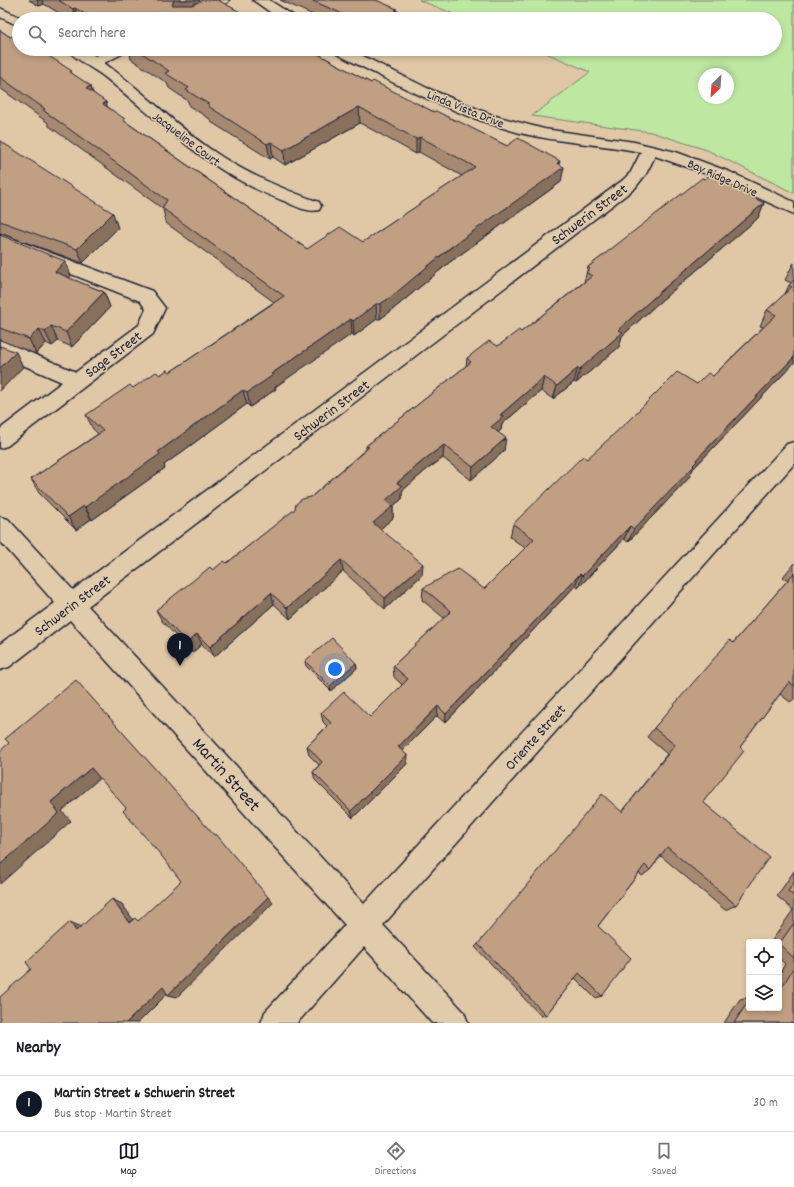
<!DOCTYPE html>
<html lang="en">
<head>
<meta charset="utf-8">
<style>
	body { margin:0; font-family:Dekko,sans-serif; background:#f6f6f6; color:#202124 }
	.controls { position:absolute; right:12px; bottom:12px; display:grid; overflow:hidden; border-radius:4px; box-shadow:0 2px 6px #0003 }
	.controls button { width:36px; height:36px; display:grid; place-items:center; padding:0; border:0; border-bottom:1px solid #e0e0e0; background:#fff; color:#202124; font:20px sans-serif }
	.compass { position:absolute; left:698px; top:68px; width:36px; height:36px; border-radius:50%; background:#fff; box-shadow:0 2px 6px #0003; rotate:205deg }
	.you { position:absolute; left:335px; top:669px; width:14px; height:14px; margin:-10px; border:3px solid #fff; border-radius:50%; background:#1a73e8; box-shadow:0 0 0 6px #1a73e833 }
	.badge { display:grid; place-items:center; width:26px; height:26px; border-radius:50%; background:#111827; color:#fff; font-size:13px; font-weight:700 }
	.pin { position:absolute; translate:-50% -33px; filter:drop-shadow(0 1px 2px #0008) }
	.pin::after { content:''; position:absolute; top:21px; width:14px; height:12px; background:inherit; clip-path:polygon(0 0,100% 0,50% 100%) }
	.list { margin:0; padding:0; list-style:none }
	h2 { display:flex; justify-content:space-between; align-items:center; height:52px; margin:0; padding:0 16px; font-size:17px }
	h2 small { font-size:13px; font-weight:400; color:#757577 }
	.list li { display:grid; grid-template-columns:26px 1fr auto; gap:12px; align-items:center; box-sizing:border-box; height:56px; padding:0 16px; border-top:1px solid #e0e0e0 }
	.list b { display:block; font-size:15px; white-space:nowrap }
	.list p { margin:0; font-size:13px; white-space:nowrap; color:#757577 }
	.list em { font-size:13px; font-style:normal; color:#757577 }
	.icon { flex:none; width:22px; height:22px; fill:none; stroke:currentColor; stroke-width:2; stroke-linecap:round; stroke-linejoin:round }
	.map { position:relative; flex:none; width:794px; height:1023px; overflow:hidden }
	.search { position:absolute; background:#fff; box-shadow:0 2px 6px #0003; left:12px; right:12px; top:12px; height:44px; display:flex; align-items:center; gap:10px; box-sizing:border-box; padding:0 14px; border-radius:22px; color:#757577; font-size:15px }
	.sheet { height:108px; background:#fff }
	nav { display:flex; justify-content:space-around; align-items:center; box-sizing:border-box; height:56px; border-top:1px solid #e0e0e0; background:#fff; font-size:11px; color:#757577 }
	nav a { display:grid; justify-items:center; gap:2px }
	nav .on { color:#111827 }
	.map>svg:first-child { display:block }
</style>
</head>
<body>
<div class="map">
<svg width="794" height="1023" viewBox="0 0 794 1023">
	<rect width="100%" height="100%" fill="#e0c8a6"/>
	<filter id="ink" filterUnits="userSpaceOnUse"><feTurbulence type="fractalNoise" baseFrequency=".025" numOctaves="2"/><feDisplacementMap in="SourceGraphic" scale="8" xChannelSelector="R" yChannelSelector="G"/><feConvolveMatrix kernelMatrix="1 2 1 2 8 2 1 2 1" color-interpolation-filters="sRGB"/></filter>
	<g filter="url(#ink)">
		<path fill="#bee7a2" stroke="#70846e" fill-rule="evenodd" d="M419 0H794V193L707 150 651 132 532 116 590 72 537 49H775V19H466ZM704 74H728V98H704Z"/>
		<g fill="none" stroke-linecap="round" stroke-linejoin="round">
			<g stroke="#22223b" stroke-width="3">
				<g id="street">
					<polygon points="211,0 229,0 227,3 194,19 176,19 178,16"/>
					<polygon points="253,0 269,0 294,16 296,19 280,19"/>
					<polygon points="0,8 24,19 19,19 19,26 0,17"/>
					<path d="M67 49H84L95 56 110 49H128L126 52 104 63C141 89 173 123 210 149 244 173 280 188 319 202L321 206 319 210C308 213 295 206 284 201 210 173 166 127 106 78 96 70 73 58 67 49Z"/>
					<path d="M331 49H349L427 88 492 115 544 129 634 142 676 152 730 172 794 202V214L701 172 655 156 646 174 635 188 88 606 364 904 787 444 794 442V464L383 925 464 1012 468 1023H432L364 947 297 1023H261L265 1012 345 925 70 620 9 667 0 670V644L55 603 0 541V517L8 519 73 590 623 180 631 172 641 152C601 144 560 143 520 133 454 115 394 83 333 52Z"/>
					<polygon points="0,234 152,291 165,308 153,334 7,446 0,448 0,429 62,382 0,355 0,340 76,372 139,325 146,309 140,301 0,246"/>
				</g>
			</g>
			<use href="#street" fill="#e0ccab" fill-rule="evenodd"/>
		</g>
		<g fill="#a68970" stroke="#22223b">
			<polygon points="29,0 199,0 200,1 253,19 69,19 44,4 39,6"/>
			<polygon points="280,0 376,0 403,14 403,19 322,19"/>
			<polygon points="0,30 10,37 73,74 108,107 126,122 307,249 363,242 462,176 419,152 416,154 360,123 285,165 273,157 270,159 211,122 210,119 189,106 188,101 169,88 167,83 131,59 130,54 127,53 126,49 309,49 371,83 434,112 454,120 507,146 560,164 561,182 450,262 391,311 380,319 377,319 354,336 352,334 333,346 275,387 276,389 250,407 247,404 164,465 165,468 92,520 91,519 76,530 39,493 31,479 98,434 93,429 86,415 133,388 160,375 170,372 274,302 166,223 163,209 49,126 47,122 0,88"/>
			<polygon points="0,141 118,228 83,263 0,233"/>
			<polygon points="705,179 764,203 758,218 656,305 622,336 619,347 576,383 574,382 553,399 541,391 502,424 501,430 498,432 504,451 471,480 443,458 425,471 402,491 402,499 393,506 393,518 380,529 422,575 385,609 343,571 290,619 274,604 214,657 202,644 192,653 162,621 156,610 213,570 227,563 311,497 366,449 366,446 466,366 467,358 498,346 521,332 584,282 588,267"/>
			<polygon points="0,235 71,276 69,278 104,292 110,307 72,347 58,341 52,346 46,343 36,354 0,340"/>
			<polygon points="794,263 794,363 693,469 688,479 628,542 624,539 578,588 575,586 445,723 437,716 402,751 407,764 353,818 315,780 313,772 319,765 309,755 307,746 327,726 323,722 321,713 370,717 402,685 394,677 393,666 444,618 422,600 423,588 484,589 525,548 510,537 513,524 587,459 697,384 713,376 763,327 760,326 767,310 785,294 789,285 791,283 785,280 793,264"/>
			<polygon points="794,563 794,699 790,702 780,694 740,747 703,802 736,905 725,910 661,856 650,870 642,876 639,873 598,926 602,996 595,998 575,978 546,1015 541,1016 475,947 478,944 622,812 667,754 647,737 654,728 733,643 788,580 783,577"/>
			<polygon points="305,661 356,663 357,668 331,691 306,666"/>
			<polygon points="794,871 794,1023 724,1023 740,999 749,997 749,1008 779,1008 779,975 785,964 779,958 779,942 771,942 793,910 777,896"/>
		</g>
		<g fill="#876f5b" stroke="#22223b">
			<polygon points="37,0 42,0 44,4 39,6"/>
			<polygon points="174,0 199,0 200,4 177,15 172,5"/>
			<polygon points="75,8 78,19 76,19 73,9"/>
			<polygon points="91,86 95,101 86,88"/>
			<polygon points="106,102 111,118 103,104"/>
			<polygon points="359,107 360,123 285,165 284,150"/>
			<polygon points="420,137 419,152 416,154 416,139"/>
			<polygon points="271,142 273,157 270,159 267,144"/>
			<polygon points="560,161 558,170 564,167 561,182 450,262 391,311 380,319 380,304"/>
			<polygon points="764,203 758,218 656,305 622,336 619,347 576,383 580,369 618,330 661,291"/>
			<polygon points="113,213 118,228 83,263 77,249"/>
			<polygon points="65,261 71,276 62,287 55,272"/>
			<polygon points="104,292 110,307 72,347 66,332"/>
			<polygon points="376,304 377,319 354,336 353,321"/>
			<polygon points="351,319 352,334 275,387 276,389 250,407 247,393 271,374"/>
			<polygon points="51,326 58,341 52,346 45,332"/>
			<polygon points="39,329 46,343 36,354 29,339"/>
			<polygon points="16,352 23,367 0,391 0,368"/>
			<polygon points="794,357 794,363 693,469 688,479 628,542 634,529 696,460"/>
			<polygon points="578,368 574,382 553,399 557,386"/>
			<polygon points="544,377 541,391 502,424 501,430 489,440 491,427 500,415"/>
			<polygon points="243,390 247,404 164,465 165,468 92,520 85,507 158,452"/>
			<polygon points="506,438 504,451 471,480 473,467"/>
			<polygon points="444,445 443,458 425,471 402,491 402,499 393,506 393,518 373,535 373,523 386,500 397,483 425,459"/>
			<polygon points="84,506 91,519 76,530 68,517"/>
			<polygon points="630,526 624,539 578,588 582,576"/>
			<polygon points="341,560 343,571 290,619 287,608"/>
			<polygon points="423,564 422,575 385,609 385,598"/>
			<polygon points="580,574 575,586 445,723 446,714"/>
			<polygon points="271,593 274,604 214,657 210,647"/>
			<polygon points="197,634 202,644 192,653 187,643"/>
			<polygon points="356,663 357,668 331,691 330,686"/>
			<polygon points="438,706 437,716 398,755 398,747"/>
			<polygon points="407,755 407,764 353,818 351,811"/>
			<polygon points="91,768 101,777 62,811 71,821 0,884 0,865 51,802"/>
			<polygon points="268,897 273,903 177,997 168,995"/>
			<polygon points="112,899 122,904 139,928 129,923"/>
			<polygon points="70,922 82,927 76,931"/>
			<polygon points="163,987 171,990 138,1023 126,1023"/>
		</g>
		<g fill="#c19f82" stroke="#22223b">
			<polygon points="58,0 174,0 172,5 192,5 203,0 218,0 253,19 93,19 75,8 73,9"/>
			<polygon points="311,0 376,0 397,9 395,10 403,14 401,19 354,19"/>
			<polygon points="0,30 10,37 14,36 19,39 19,49 38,49 72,71 70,72 91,86 86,88 106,102 103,104 125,119 123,120 307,249 340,227 363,242 475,167 420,137 416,139 359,107 284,150 271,142 267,144 208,106 210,105 186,90 189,88 165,73 169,71 136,49 309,49 371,83 373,81 434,112 436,111 454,120 456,120 507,146 518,138 560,161 557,163 564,167 451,247 391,297 380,304 376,304 353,321 351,319 332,332 271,374 273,375 247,393 243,390 158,452 160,454 85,507 84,506 68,517 31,479 103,431 86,415 130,385 133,388 156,372 160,375 167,370 170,372 284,296 162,208 167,200 43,110 45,109 0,77"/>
			<polygon points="0,141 113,213 77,249 0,221"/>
			<polygon points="710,175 764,203 661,291 618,330 623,332 580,369 578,368 557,386 544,377 500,415 503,417 491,427 506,438 473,467 444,445 425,459 397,483 402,486 386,500 393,506 373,523 423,564 385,598 341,560 287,608 271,593 210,647 197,634 187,643 156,610 210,567 213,570 224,561 227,563 295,509 296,504 302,499 311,497 369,447 366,446 471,362 467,358 489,341 498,346 519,330 521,332 592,276 586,272 590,269 588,267 702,178 705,179"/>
			<polygon points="0,235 65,261 55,272 104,292 66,332 51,326 45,332 39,329 29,339 0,328"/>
			<polygon points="794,280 794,357 696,460 697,461 693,465 694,466 634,529 630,526 582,576 580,574 446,714 438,706 398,747 407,755 351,811 313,772 322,762 307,746 331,723 321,713 344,692 370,717 408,679 393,666 451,611 423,588 458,569 484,589 534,539 513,524 583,456 587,459 628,421 677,372 697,384 708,373 713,376 776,315 767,310 792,287 789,285"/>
			<polygon points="0,346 16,352 0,368"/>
			<polygon points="794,573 794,686 789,682 740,747 744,751 703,802 769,857 736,905 667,847 650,870 645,865 598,926 631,958 602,996 579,973 546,1015 478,944 602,794 622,812 675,745 654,728 730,640 733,643"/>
			<polygon points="332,638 356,663 330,686 305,661"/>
			<polygon points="76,680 214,835 216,834 268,897 168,995 163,987 126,1023 0,1023 0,997 31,969 26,962 70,922 76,931 112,899 129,923 135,918 138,921 181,881 160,854 123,811 126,808 91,768 51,802 59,813 0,865 0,751 9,743 5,739"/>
			<polygon points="794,883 794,896 788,891"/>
			<polygon points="794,923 794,958 779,944"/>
			<polygon points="794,967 794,1023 734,1023 749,1000 749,1008 763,1008 767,1012 769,1008 779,1008 779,992"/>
		</g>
	</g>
	<g text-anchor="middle" stroke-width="3" stroke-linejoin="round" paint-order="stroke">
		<g font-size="13" fill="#22223b" stroke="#e0ccab">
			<text transform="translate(466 108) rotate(22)" y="5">Linda Vista Drive</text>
			<text transform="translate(187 138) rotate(37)" y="5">Jacqueline Court</text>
			<text transform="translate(723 177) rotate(24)" y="5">Bay Ridge Drive</text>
		</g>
		<g font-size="15" fill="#22223b" stroke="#e0ccab">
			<text transform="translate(589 214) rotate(-37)" y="5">Schwerin Street</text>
			<text transform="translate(113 354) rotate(-37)" y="5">Sage Street</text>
			<text transform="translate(331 410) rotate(-37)" y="5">Schwerin Street</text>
			<text transform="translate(72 605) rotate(-37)" y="5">Schwerin Street</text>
			<text transform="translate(535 737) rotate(-48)" y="5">Oriente Street</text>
		</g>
		<g font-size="18" fill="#22223b" stroke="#e0ccab">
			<text transform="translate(227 774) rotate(48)" y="6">Martin Street</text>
		</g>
	</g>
</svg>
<div class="controls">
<button><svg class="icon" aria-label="locate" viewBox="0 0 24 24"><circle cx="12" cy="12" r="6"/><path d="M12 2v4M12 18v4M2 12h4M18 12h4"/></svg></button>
<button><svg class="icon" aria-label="layers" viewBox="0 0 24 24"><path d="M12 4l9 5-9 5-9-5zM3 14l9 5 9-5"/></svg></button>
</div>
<svg class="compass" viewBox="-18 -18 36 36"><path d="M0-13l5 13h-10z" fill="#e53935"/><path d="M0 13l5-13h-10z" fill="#757577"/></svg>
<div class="you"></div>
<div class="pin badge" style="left:180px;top:666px">1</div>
<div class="search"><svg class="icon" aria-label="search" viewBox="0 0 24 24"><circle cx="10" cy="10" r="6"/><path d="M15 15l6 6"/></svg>Search here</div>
</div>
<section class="sheet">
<h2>Nearby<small></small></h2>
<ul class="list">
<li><span class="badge">1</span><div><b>Martin Street &amp; Schwerin Street</b><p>Bus stop · Martin Street</p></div><em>30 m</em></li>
</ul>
</section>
<nav>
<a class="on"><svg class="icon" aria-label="map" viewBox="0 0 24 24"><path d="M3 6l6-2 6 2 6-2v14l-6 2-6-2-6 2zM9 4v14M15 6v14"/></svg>Map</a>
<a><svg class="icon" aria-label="directions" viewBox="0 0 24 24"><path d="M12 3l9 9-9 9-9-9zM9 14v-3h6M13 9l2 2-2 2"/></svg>Directions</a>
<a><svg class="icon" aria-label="saved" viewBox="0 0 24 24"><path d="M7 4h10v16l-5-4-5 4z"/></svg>Saved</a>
</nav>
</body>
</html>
